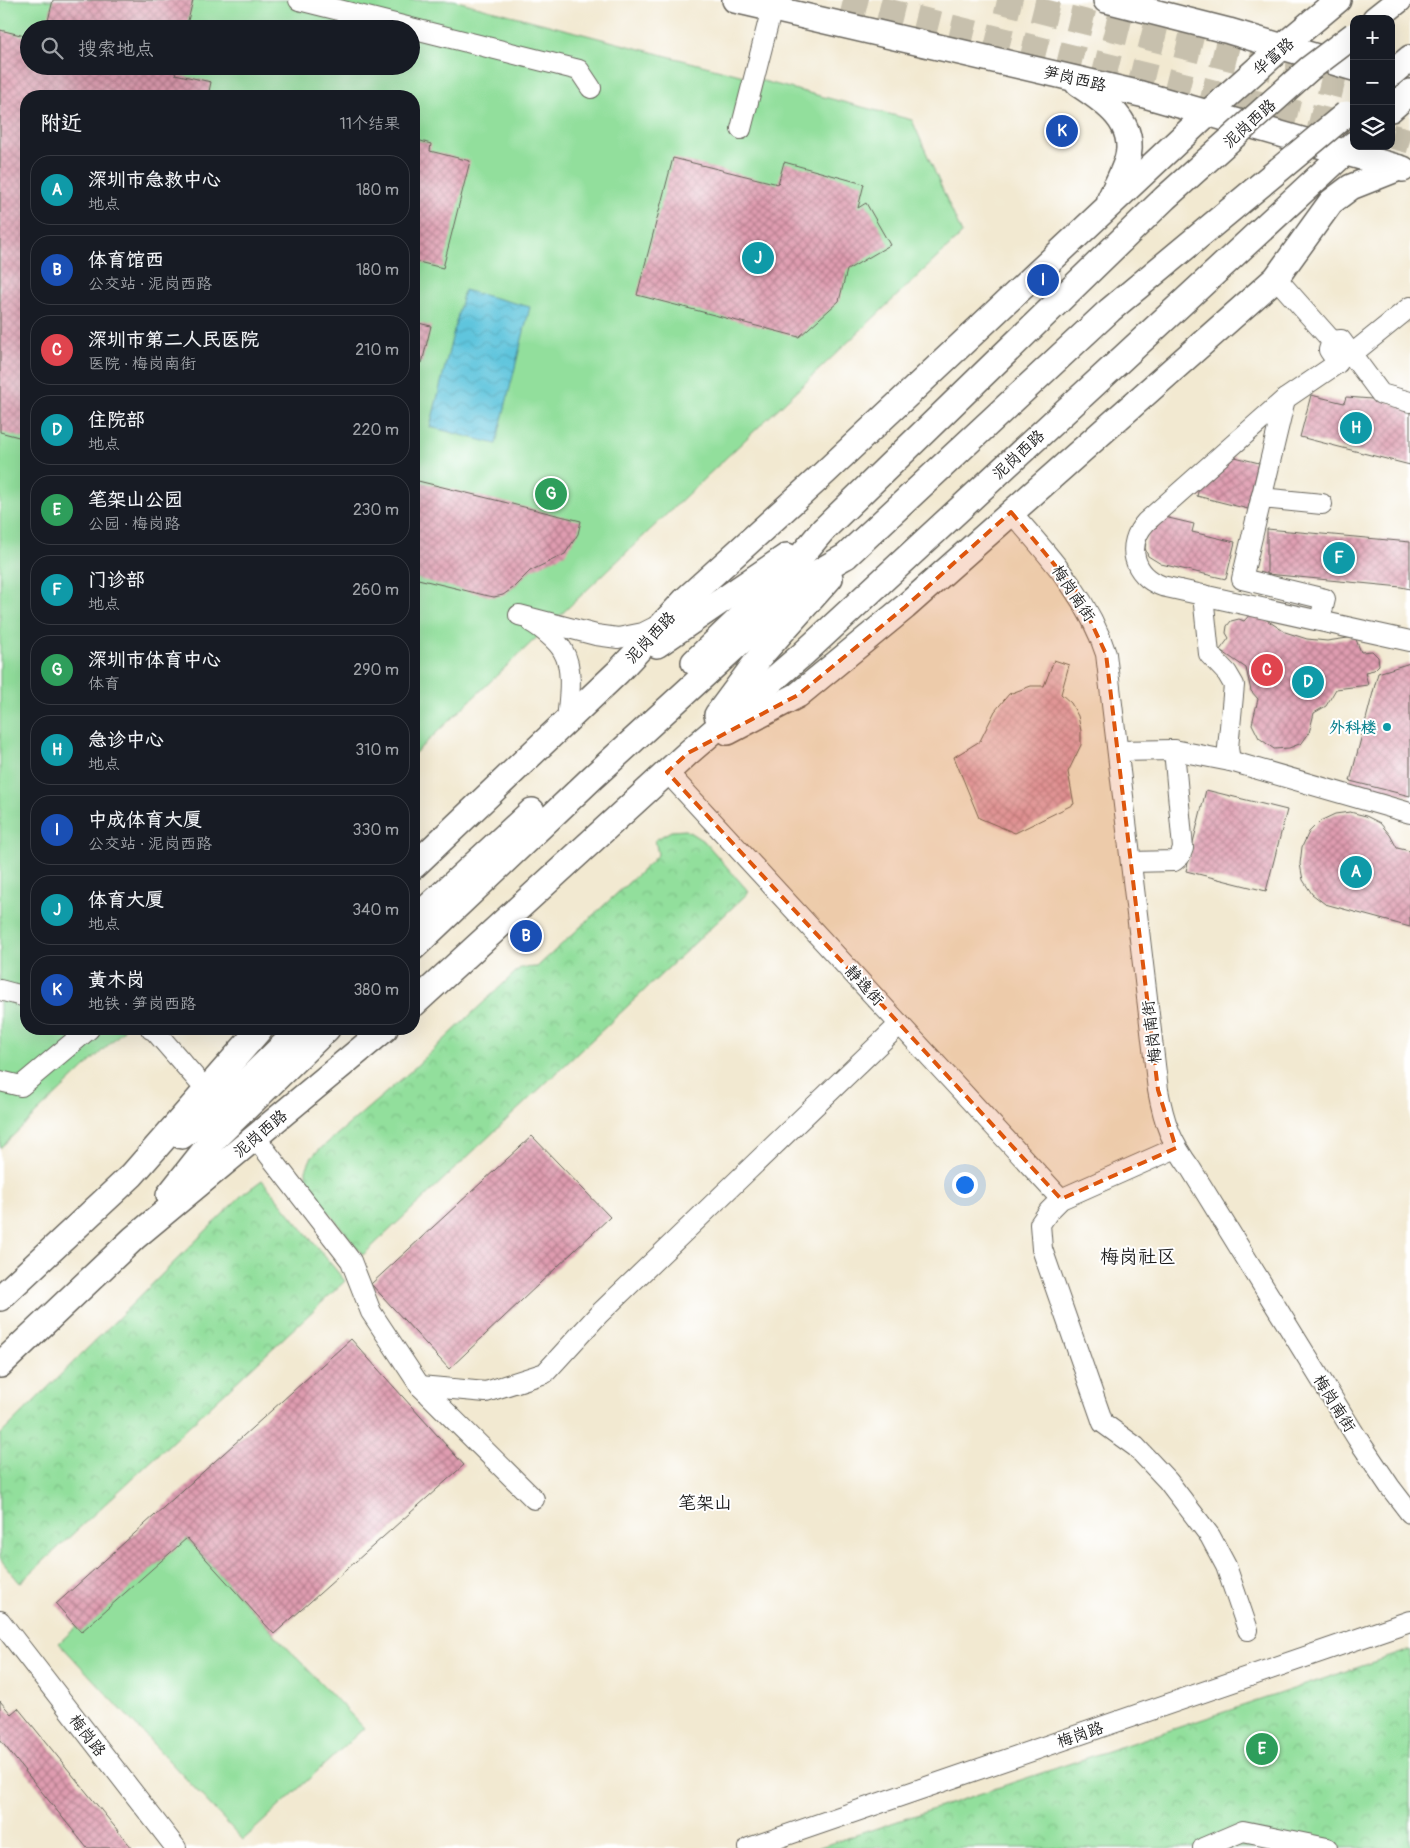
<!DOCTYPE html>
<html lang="zh">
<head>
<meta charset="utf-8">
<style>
	body { margin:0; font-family:Pangolin,"LXGW WenKai TC",sans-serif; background:#20242c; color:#f1f3f6 }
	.controls { position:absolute; right:15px; top:15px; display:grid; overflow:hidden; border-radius:10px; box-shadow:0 5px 20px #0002 }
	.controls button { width:45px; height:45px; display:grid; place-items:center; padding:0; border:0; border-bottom:1px solid #363941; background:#171b24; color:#f1f3f6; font:25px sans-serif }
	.you { position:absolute; left:964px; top:1184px; width:18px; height:18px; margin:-12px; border:4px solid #fff; border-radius:50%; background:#1a73e8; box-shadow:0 0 0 8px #1a73e833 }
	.badge { display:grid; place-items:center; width:32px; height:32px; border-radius:50%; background:#d690ce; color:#fff; font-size:16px; font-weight:700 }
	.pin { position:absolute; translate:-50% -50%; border:2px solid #fff; box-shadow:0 1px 5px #0006 }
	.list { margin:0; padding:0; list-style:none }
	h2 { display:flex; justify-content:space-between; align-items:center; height:65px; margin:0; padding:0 20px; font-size:21px }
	h2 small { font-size:16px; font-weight:400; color:#9ea1a6 }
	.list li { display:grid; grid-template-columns:32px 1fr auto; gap:15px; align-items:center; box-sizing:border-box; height:70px; margin:0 10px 10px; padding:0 10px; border:1px solid #363941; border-radius:20px }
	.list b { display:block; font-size:19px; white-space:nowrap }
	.list p { margin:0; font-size:16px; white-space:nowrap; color:#9ea1a6 }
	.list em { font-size:16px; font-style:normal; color:#9ea1a6 }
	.icon { flex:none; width:28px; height:28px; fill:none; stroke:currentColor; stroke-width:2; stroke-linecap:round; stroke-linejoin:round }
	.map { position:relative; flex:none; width:1410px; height:1848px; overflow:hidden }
	.search { position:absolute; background:#171b24; box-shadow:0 5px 20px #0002; left:20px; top:20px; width:400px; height:55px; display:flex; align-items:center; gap:12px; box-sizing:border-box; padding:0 18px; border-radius:28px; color:#9ea1a6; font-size:19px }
	.panel { position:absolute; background:#171b24; box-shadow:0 5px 20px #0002; left:20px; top:90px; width:400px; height:945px; border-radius:20px }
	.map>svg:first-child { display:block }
</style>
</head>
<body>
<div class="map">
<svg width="1410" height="1848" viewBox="0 0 1410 1848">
	<defs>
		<pattern id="park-crowns" width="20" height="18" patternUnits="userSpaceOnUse" patternTransform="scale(1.25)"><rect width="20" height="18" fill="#92df9c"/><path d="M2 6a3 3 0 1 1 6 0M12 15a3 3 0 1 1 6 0" fill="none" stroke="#7dbf86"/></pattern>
		<pattern id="water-waves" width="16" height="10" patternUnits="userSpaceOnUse" patternTransform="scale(1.25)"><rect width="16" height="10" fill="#5fc5dd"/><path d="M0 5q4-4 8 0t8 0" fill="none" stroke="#52a9bd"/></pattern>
		<pattern id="building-cross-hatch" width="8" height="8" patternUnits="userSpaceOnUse" patternTransform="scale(1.25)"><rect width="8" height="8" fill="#df9cb0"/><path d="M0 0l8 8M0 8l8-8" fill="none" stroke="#b47e8e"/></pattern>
	</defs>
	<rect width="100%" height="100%" fill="#fff"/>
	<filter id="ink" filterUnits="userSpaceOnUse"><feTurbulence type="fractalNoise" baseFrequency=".02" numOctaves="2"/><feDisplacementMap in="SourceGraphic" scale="10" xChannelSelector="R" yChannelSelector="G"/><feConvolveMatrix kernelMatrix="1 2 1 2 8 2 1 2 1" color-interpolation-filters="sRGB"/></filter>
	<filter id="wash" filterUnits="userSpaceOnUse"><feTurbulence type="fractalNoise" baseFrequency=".0096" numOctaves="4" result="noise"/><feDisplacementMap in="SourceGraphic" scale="20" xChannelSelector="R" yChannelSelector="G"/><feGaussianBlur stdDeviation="1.12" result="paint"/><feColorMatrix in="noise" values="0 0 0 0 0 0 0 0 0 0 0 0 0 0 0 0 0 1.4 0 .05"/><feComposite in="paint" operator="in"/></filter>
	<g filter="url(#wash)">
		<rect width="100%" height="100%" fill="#f2e9d1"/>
		<g fill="url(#park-crowns)" stroke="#577e5c">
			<polygon points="686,830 705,842 749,892 363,1255 306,1184 306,1170 312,1156 411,1071 520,968 537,967 650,863 658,854 655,840 671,831"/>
			<polygon points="262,1180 345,1281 20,1583 0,1559 0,1435 243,1194"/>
			<polygon points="1410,1650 1410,1848 817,1848"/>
		</g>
		<g fill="#92df9c" stroke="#577e5c" fill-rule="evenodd">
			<path d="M0 0H453L912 120 962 234 414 754V96H26V1029H125L0 1148ZM29 29H411V66H29Z"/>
			<polygon points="180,1531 274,1634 364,1728 243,1840 59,1643"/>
		</g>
		<polygon fill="url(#water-waves)" stroke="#3e707c" points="464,290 530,307 496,444 430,427"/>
		<g id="blocks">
			<g fill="url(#building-cross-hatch)">
				<polygon points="53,0 193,0 186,29 46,29"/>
				<polygon points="0,30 29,37 29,66 177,66 175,74 211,82 208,96 26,96 26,439 0,432"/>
				<polygon points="414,139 431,144 430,151 470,161 443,268 414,261"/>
				<polygon points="673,158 778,184 784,162 864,184 858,208 866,203 890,245 847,270 839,301 799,337 637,295"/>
				<polygon points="414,322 431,326 422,363 414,361"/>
				<polygon points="1311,395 1344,403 1346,397 1385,400 1410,410 1410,465 1300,437"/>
				<polygon points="1227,455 1259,463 1248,509 1197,496 1202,476"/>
				<polygon points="414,480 581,521 578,534 565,554 530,571 513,588 503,595 494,597 484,595 414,578"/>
				<polygon points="1160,516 1194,524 1192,532 1235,542 1226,579 1161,564 1148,556 1145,548 1147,537 1150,530 1157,527"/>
				<polygon points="1267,529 1410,542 1410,589 1401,587 1267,574"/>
				<polygon points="1253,611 1285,632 1307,639 1327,641 1355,637 1361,652 1372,651 1378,657 1379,665 1374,670 1365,672 1368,685 1336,689 1326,706 1314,713 1309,733 1302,743 1289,748 1274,749 1259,738 1252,724 1258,699 1251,691 1246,668 1220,650 1229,638 1226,633 1227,626 1231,621 1239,619 1244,621"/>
				<polygon points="1054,660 1069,665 1061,694 1071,703 1078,716 1081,731 1081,745 1068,772 1074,804 1015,833 979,818 954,757 980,741 995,711 1009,694 1031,686 1044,686"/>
				<polygon points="1410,663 1410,796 1350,781 1378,673"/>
				<polygon points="1206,790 1287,810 1266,891 1186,871"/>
				<polygon points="1350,812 1366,816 1380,823 1390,835 1397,848 1410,851 1410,927 1325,904 1312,894 1303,880 1300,864 1302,847 1309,832 1320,821 1335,814"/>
				<polygon points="532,1136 610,1217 449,1369 371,1284"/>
				<polygon points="351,1339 464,1465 274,1634 187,1538 81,1632 56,1604"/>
				<polygon points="0,1701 11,1714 18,1708 132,1848 87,1848 0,1740"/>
			</g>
		</g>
	</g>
	<g filter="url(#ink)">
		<use href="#blocks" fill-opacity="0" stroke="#67645b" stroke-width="1"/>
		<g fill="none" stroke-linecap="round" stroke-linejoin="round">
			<g stroke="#c7c0ad" stroke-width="25" stroke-dasharray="25 12" stroke-linecap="butt">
				<polyline points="843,0 1354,127"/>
				<polyline points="997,0 1354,89"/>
				<polyline points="1391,136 1410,141"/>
			</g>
			<g stroke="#67645b" stroke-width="22">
				<g id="minor">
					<polyline points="299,0 579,70 591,88"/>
					<polyline points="741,129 772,8"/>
					<polyline points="1276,278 1332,341"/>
					<polyline points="1352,354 1410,307"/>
					<polyline points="1285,399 1242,579 1325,599 1320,620"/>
					<path d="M1410 402 1381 394 1341 340 1332 341 1329 350 1338 363 1285 399 1146 522C1125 545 1133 575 1162 586L1410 641"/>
					<polyline points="1261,498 1322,504"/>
					<path d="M1011 512C1049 556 1088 597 1106 654L1158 1090C1164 1123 1171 1142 1191 1169L1357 1438 1390 1487 1410 1513"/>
					<polyline points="1203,595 1209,654 1227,673 1234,685 1228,748 1230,761"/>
					<polyline points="519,615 596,635 618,638 643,633 661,624"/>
					<path d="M531 622C540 627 558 641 563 651 574 669 569 700 567 720"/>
					<polyline points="1118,751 1174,750 1230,761 1410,813"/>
					<polyline points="667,772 1061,1199"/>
					<polyline points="1131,862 1174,861 1180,856 1183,848 1174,750"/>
					<polyline points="0,990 26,997"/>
					<polyline points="151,1029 154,1030 207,1091"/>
					<polyline points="0,1081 21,1086 89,1029"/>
					<polyline points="255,1137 351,1261 371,1312 420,1386 534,1499"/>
					<polyline points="1176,1148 1061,1199 1049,1211 1040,1224 1042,1249 1103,1423 1136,1447 1168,1481 1210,1536 1226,1566 1248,1630"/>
					<polyline points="420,1386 486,1392 545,1373 599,1314 900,1024"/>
					<polyline points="0,1621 176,1848"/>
					<polyline points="749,1848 1410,1621"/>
					<polyline points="1203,1848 1243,1831 1327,1848"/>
				</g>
			</g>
			<g stroke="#67645b" stroke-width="28">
				<g id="major">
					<polyline points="735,0 1141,94 1403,169"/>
					<polyline points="1106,0 1229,31 1354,68"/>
					<polyline points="1375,19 1399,0"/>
					<polyline points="1391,74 1410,58"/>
					<path d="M1078 84C1104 101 1138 123 1127 160 1123 173 1116 186 1110 199"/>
					<polyline points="1391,109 1410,92"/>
					<polyline points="657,645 787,556"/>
					<polyline points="694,662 785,575 823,530"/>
					<polyline points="717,715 763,653 830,578"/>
					<polyline points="728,732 798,695 905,607 1276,278 1331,202 1351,187 1399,168"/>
					<polyline points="414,866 618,672 686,599 819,478 1209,112 1283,46 1338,0"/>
					<polyline points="414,920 532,811"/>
					<polyline points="414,947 592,778 815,574 846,556"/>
					<polyline points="414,1004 688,753 803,654 1354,144"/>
					<polyline points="182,1136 218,1109 300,1029"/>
					<polyline points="169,1195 211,1142 327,1029"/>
					<polyline points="0,1298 132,1175 260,1029"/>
					<polyline points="0,1365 134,1238 385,1029"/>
				</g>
			</g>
			<use href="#minor" stroke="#fff" stroke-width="20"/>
			<use href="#major" stroke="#fff" stroke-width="25"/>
			<g stroke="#67645b" stroke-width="28" stroke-linecap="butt">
				<g id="major-bridge">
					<polyline points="823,530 1165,198 1309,69 1354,35"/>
					<polyline points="846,556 1110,310 1346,114"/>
				</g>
			</g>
			<use href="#major-bridge" stroke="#fff" stroke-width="25"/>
		</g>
	</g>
	<path fill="#de560d" fill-opacity="0.2" stroke="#de560d" stroke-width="4" stroke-dasharray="10 6" stroke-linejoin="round" d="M1011 512 1077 592 1106 654 1158 1090 1176 1148 1061 1199 667 772 688 753 798 695 905 607Z"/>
	<circle fill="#0f9aa8" stroke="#fff" stroke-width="2" cx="1387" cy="727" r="5"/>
	<g text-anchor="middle" stroke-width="4" stroke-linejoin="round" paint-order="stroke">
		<g font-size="16" fill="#1c1c1c" stroke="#fff">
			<text transform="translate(1273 56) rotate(-41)" y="6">华富路</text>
			<text transform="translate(1075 78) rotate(13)" y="6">笋岗西路</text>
			<text transform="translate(1249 123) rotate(-42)" y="6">泥岗西路</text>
			<text transform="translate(1018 454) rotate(-43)" y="6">泥岗西路</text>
			<text transform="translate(1074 593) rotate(56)" y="6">梅岗南街</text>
			<text transform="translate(650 637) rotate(-47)" y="6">泥岗西路</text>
			<text transform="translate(865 985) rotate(47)" y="6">静逸街</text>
			<text transform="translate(1151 1032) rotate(-97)" y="6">梅岗南街</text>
			<text transform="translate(260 1133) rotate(-40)" y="6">泥岗西路</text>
			<text transform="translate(1335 1403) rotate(58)" y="6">梅岗南街</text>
			<text transform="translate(1080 1734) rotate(-19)" y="6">梅岗路</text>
			<text transform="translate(88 1735) rotate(52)" y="6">梅岗路</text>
		</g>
		<g font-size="16" font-weight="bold" fill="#0d838f" stroke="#fff" text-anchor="end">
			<text x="1377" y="733">外科楼</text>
		</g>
		<g font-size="18" fill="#1c1c1c" stroke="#fff">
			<text x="705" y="1509">笔架山</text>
		</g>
		<g font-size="19" fill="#1c1c1c" stroke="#fff">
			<text x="1138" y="1263">梅岗社区</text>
		</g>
	</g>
</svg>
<div class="controls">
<button>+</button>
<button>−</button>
<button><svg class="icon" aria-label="layers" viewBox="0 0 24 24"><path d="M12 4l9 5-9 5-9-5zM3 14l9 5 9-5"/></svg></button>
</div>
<div class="you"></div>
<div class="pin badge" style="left:1356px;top:872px;background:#0f9aa8">A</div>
<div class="pin badge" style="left:526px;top:936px;background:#1a4fb4">B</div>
<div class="pin badge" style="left:1267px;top:670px;background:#e0444e">C</div>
<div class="pin badge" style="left:1308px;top:682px;background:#0f9aa8">D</div>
<div class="pin badge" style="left:1262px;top:1749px;background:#2e9e5b">E</div>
<div class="pin badge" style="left:1339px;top:558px;background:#0f9aa8">F</div>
<div class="pin badge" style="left:551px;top:494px;background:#2e9e5b">G</div>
<div class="pin badge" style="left:1356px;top:428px;background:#0f9aa8">H</div>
<div class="pin badge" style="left:1043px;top:280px;background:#1a4fb4">I</div>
<div class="pin badge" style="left:758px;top:258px;background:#0f9aa8">J</div>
<div class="pin badge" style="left:1062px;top:131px;background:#1a4fb4">K</div>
<div class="search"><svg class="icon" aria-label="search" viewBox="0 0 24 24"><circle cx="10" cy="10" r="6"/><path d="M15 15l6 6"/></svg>搜索地点</div>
<section class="panel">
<h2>附近<small>11个结果</small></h2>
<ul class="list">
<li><span class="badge" style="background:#0f9aa8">A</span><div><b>深圳市急救中心</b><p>地点</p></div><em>180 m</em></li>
<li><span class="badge" style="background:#1a4fb4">B</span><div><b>体育馆西</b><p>公交站 · 泥岗西路</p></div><em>180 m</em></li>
<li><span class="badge" style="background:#e0444e">C</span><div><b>深圳市第二人民医院</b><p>医院 · 梅岗南街</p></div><em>210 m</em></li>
<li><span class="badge" style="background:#0f9aa8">D</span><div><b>住院部</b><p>地点</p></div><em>220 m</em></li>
<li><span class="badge" style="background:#2e9e5b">E</span><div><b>笔架山公园</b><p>公园 · 梅岗路</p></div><em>230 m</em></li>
<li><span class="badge" style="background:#0f9aa8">F</span><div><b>门诊部</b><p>地点</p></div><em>260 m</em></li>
<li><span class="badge" style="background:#2e9e5b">G</span><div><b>深圳市体育中心</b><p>体育</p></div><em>290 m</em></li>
<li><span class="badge" style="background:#0f9aa8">H</span><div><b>急诊中心</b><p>地点</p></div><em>310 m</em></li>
<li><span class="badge" style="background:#1a4fb4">I</span><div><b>中成体育大厦</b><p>公交站 · 泥岗西路</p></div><em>330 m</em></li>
<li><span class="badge" style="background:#0f9aa8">J</span><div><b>体育大厦</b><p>地点</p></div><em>340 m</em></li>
<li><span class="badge" style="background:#1a4fb4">K</span><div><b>黄木岗</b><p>地铁 · 笋岗西路</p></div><em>380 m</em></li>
</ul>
</section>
</div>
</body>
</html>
